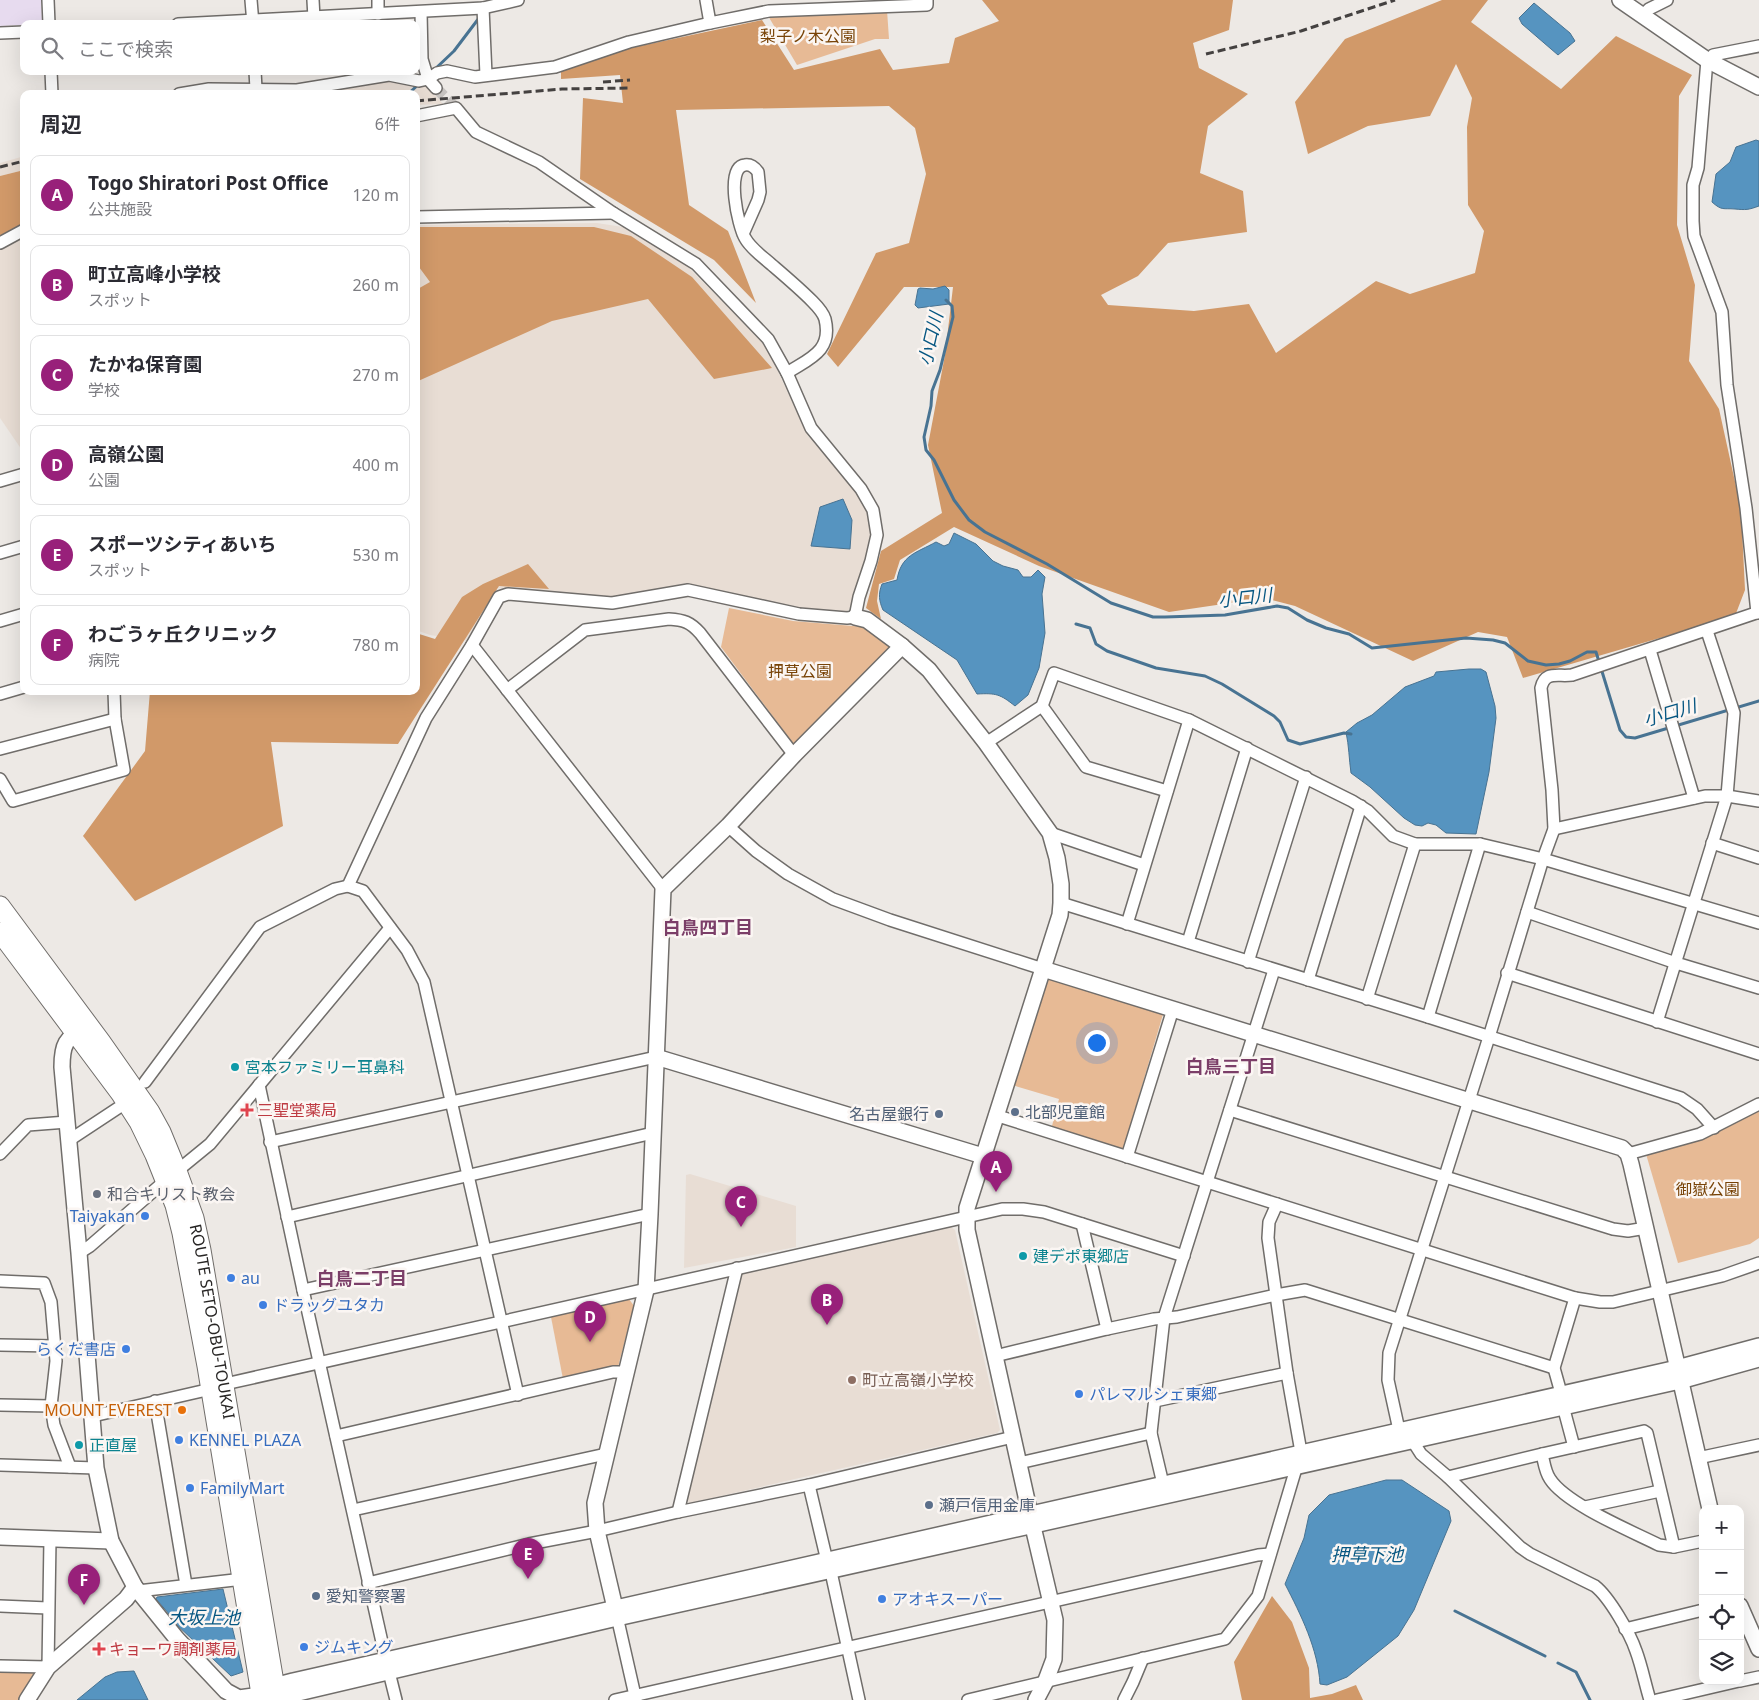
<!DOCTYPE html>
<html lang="ja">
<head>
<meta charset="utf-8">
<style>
	body { margin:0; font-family:"Noto Sans","Noto Sans JP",sans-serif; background:#f2f2f3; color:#2b2b33 }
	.controls { position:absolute; right:15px; bottom:15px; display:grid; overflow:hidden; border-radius:10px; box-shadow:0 5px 20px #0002 }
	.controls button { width:45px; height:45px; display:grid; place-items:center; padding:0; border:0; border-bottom:1px solid #e1e1e2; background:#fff; color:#2b2b33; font:25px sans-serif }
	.you { position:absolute; left:1096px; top:1042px; width:18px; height:18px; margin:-12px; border:4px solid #fff; border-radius:50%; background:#1a73e8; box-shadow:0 0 0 8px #1a73e833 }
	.badge { display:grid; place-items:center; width:32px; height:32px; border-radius:50%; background:#98207a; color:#fff; font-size:16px; font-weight:700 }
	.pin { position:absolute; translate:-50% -41px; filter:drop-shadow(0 1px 2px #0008) }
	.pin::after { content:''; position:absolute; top:26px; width:18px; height:15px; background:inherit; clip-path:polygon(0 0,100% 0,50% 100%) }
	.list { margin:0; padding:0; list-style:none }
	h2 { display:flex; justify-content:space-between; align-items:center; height:65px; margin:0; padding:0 20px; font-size:21px }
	h2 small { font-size:16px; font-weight:400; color:#7c7c81 }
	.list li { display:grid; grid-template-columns:32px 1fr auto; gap:15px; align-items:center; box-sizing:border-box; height:80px; margin:0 10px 10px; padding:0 10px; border:1px solid #e1e1e2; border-radius:10px }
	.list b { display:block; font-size:19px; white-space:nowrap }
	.list p { margin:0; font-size:16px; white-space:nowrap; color:#7c7c81 }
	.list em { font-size:16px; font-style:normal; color:#7c7c81 }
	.icon { flex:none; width:28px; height:28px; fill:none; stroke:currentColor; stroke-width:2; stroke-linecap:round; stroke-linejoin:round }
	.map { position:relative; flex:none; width:1759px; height:1700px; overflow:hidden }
	.search { position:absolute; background:#fff; box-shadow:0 5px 20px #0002; left:20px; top:20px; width:400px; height:55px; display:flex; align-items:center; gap:12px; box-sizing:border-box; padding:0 18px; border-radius:10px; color:#7c7c81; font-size:19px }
	.panel { position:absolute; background:#fff; box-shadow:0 5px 20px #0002; left:20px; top:90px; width:400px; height:605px; border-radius:10px }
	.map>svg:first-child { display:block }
</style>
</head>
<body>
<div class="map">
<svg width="1759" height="1700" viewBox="0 0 1759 1700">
	<rect width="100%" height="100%" fill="#ede9e5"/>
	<polygon fill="#e7dbef" points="0,0 41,0 42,20 39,24 0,26"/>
	<g fill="#e8ddd4">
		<polygon points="384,79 425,84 443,104 416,105 416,94 302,94"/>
		<polygon points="24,143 24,170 0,176 0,163 21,157 21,144"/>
		<polygon points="597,223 623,227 633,232 687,266 761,340 768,350 808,436 849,482 868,512 872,536 871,545 850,609 845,612 799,608 687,583 614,597 496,588 469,641 430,635 416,630 416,225"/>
		<polygon points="24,233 24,453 0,418 0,245"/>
		<polygon points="690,1174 796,1206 796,1247 684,1268 686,1175"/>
		<polygon points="951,1227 955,1230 1000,1430 997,1433 690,1503 685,1499 740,1276 744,1273"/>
	</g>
	<g fill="#e7ba95">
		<polygon points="887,10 889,39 875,39 797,65 767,14"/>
		<polygon points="729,608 793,621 865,627 895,647 795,746 721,647"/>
		<polygon points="1045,973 1164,1011 1123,1150 1052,1126 1059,1099 1012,1085"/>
		<polygon points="1759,1107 1759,1238 1750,1244 1678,1263 1646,1154"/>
		<polygon points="629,1299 634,1306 618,1367 563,1379 551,1317"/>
		<polygon points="0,1667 35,1669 35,1675 18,1700 0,1700"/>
	</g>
	<g fill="#d19969">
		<polygon points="982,0 1233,0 1229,30 1193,43 1199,68 1248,94 1208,126 1200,173 1243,191 1247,232 1168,243 1138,276 1101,295 1108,305 1194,311 1249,304 1276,353 1376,281 1410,294 1475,273 1484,231 1468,205 1467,127 1472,98 1456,64 1430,116 1368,126 1308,154 1295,102 1345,39 1442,0 1488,0 1471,22 1561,89 1616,36 1692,75 1679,96 1677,225 1695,285 1689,361 1719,409 1741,509 1745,590 1735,616 1523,678 1507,637 1478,632 1413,661 1295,606 1264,598 1169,612 1039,566 954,527 900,560 894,579 879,584 877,601 881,619 866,608 881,551 942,513 928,445 945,355 953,287 904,287 838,367 827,354 876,253 909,243 926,174 915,128 889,106 676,110 689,205 728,231 756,303 714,260 580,179 583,98 623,103 620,75 561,79 561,70 626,49 762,20 794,70 880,49 893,70 949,63 955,38 999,21"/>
		<polygon points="24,170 24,226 0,239 0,176"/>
		<polygon points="416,227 594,227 631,236 692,277 772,368 714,379 648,299 552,321 416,382 416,290 430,282 416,263"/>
		<polygon points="528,564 549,589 499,586 398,744 271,742 283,826 135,901 83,836 145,751 150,691 416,691 416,633 435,639 462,597 483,584"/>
		<polygon points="1272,1596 1292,1622 1309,1668 1310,1698 1332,1694 1356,1685 1363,1700 1242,1700 1234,1662"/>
	</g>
	<g fill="#5694c0" stroke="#487392">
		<polygon points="1534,3 1570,33 1575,41 1558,55 1522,24 1519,18"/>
		<path d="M1756 140 1759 141V206C1748 210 1746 210 1735 209 1723 208 1722 211 1712 202L1716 174 1730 162 1736 147Z"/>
		<polygon points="945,286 949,290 949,304 918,308 915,305 918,289 920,288 933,289"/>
		<polygon points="843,499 852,520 850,549 811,546 820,507"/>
		<path d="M954 533 976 544 993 561 1003 566 1018 570 1023 577H1031L1038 570 1045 577 1042 594 1045 633 1039 668 1028 695 1015 706C1000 694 996 693 977 694L957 660 883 610C879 601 878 594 882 584L897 580C901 555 916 553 936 542L944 546 949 544Z"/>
		<path d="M1469 669H1481L1486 672 1495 706 1496 718 1489 772 1476 834 1446 833 1436 825 1428 823 1422 826 1415 825 1404 818 1370 787 1351 773C1349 759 1349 746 1346 732L1357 723 1372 715 1405 687 1434 676 1436 672Z"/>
		<path d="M1386 1480H1402L1449 1511 1451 1521 1414 1610 1398 1636 1347 1677 1327 1685 1320 1684C1318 1649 1301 1615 1285 1584L1304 1538 1309 1515 1329 1495Z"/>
		<polygon points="223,1589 243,1672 231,1676 176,1624 177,1623 156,1599 157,1597"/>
		<polygon points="134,1671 148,1700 77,1700 105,1677 117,1672"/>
	</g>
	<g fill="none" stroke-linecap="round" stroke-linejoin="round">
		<g stroke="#487392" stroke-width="3">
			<polyline points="434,70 454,51 479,18"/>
			<polyline points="408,94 419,84"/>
			<polyline points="946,300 952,306 953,317 950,329 940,370 932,391 931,406 924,437 926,450 934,460 954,500 969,520 985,532 1047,564 1111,603 1153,617 1165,617 1225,615 1277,606 1288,608 1307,620 1326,628 1349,634 1372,648 1466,638 1493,640 1505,643 1528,661 1546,665 1559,664 1570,661 1587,652 1596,652 1620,730 1626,737 1635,738 1759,701"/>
			<polyline points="1076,624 1090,628 1096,644 1107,651 1156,668 1205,676 1222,684 1274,716 1280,722 1288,740 1300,744 1344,733 1351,734"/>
			<polyline points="1455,1611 1545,1656"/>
			<polyline points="1558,1663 1576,1672 1590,1700"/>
		</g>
		<polyline stroke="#c6c2bf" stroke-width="11" stroke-dasharray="11 5.5" stroke-linecap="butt" points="436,88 456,108"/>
		<g stroke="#706d6a" stroke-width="14">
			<g id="minor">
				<polyline points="48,0 49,24"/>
				<polyline points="251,0 253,24"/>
				<polyline points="313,0 314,18"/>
				<polyline points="378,0 378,14"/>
				<polyline points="706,0 710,23 769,11 927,5 927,0"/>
				<polyline points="483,8 486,75"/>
				<polyline points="421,12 422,59 428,79 437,73 447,71 475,77 555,67 629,42 710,23"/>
				<polyline points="1642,16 1649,9 1667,0"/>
				<polyline points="178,24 483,8 518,0"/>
				<polyline points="0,33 24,32"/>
				<polyline points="1707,60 1698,168 1693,185 1693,221 1694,236 1722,312 1727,385 1746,508 1757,613"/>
				<polyline points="1710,61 1713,55 1759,46"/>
				<polyline points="51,71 52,94"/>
				<polyline points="255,71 256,89"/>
				<polyline points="179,94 209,89 297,90 389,75 419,81 428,79 436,88"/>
				<polyline points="416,217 613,213"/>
				<path d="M743 234 758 200 760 192 758 172C755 168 751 164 745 165 725 167 738 226 745 238 751 249 762 256 772 265 786 277 799 288 812 301 817 306 823 312 825 319 833 352 808 359 787 373"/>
				<polyline points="0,243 24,230"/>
				<polyline points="0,481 24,474"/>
				<polyline points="0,553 24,546"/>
				<polyline points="0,621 24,614"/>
				<polyline points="472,645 663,889"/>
				<polyline points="1650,650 1694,798"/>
				<path d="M507 690 585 630 669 619C684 620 690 622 700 633L794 755"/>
				<polyline points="0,694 24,687"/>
				<polyline points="1042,706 1086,767 1167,791"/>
				<polyline points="986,743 1042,706 1054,673 1189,720 1352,801 1368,811 1393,836 1415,844 1480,844 1543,859 1759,923"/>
				<polyline points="0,749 115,719"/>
				<polyline points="0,779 13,801 124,770 115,719 114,691"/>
				<polyline points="728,826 756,851 788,874 833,899 890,920 1043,969"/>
				<polyline points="1554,829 1705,796 1727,796 1759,801"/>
				<polyline points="1050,833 1144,865"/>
				<polyline points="1712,843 1759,858"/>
				<polyline points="348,886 426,718 472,645 499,597 508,594 612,603 688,590 799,614 847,618 855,617 859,597 871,561 877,535 873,510 861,489 811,428 787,373 768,339 696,264 613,213 539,162 476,132 456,108 416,116"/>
				<polyline points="1061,903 1428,1017 1681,1098 1697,1109 1714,1128"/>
				<polyline points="1527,912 1676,963 1759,988"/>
				<polyline points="1127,924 1189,720"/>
				<polyline points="1188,942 1247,748"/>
				<polyline points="1248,962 1306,777"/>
				<polyline points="1507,973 1759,1054"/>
				<polyline points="1308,980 1361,806"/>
				<polyline points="1367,999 1415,844"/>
				<polyline points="1428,1017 1480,844"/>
				<polyline points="1657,1022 1727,796 1734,713 1707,631"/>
				<polyline points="145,1082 260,927 335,889 348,886 363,891 407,950 424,982 518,1395"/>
				<polyline points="259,1085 303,1290 386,1660"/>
				<polyline points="1230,1110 1613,1229 1628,1231 1646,1228"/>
				<polyline points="995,1115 1575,1298 1600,1302 1613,1302 1722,1276 1759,1263"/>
				<polyline points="68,1141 118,1108"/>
				<polyline points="270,1142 656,1057"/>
				<polyline points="0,1154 28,1125 67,1122"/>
				<polyline points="1628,1154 1700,1134 1759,1104"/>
				<polyline points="1127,1157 1173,1009"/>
				<polyline points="177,1171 210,1144 390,928"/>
				<polyline points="1277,1204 1269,1222 1268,1238 1287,1373 1301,1452"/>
				<polyline points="287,1217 653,1133"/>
				<polyline points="1082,1224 1107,1329"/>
				<polyline points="79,1253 90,1246 165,1181"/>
				<polyline points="0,1281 44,1283 51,1302 56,1361 51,1406 54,1425 70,1467"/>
				<polyline points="303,1290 650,1214"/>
				<polyline points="0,1345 54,1346"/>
				<polyline points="995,1356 1107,1329 1154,1319 1177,1317 1276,1295 1305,1290 1554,1368"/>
				<polyline points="225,1384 1002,1209 1023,1209 1044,1212 1184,1256"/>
				<polyline points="1561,1393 1554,1368 1575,1298"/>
				<polyline points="155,1401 186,1585"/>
				<polyline points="1155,1401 1287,1373"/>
				<polyline points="0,1405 51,1406"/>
				<polyline points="1563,1406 1574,1447"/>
				<polyline points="93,1416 211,1389"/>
				<path d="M1399 1430 1388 1380 1389 1353 1489 1037 1543 859 1554 829 1552 790 1541 688C1545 670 1558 677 1572 675L1759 612"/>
				<polyline points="336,1436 613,1372 627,1372"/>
				<path d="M1412 1440 1421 1454 1448 1477 1520 1547 1530 1554 1595 1586C1609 1597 1630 1633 1636 1651 1642 1667 1645 1684 1650 1700"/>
				<path d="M1542 1454C1544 1462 1545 1472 1550 1479 1566 1504 1631 1531 1659 1545L1674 1547"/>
				<polyline points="1698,1458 1759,1445"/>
				<polyline points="1019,1463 1151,1433"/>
				<polyline points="0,1465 96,1468"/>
				<polyline points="1448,1477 1542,1454 1644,1431 1647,1433 1674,1547 1703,1541"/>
				<polyline points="1163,1484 1151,1433 1164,1318 1274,970"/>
				<polyline points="809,1485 827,1561"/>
				<polyline points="1585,1507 1660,1491"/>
				<polyline points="353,1510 606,1454"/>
				<polyline points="678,1512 737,1268"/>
				<polyline points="831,1572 859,1700"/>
				<polyline points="368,1583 529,1544 597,1531 678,1512 809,1485 1013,1437"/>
				<polyline points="138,1591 243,1579"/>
				<polyline points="0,1606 48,1608"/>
				<polyline points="616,1612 636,1700"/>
				<polyline points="1625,1629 1703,1610"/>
				<polyline points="0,1666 48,1667 50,1539"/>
				<polyline points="389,1672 396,1700"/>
				<polyline points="1740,1681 1759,1677"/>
				<polyline points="615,1700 1258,1555 1270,1554"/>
				<polyline points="968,1700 1225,1639 1258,1596 1297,1465"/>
				<polyline points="1124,1700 1133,1682 1143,1658"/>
				<polyline points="1657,1700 1739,1681"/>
			</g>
		</g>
		<g stroke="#706d6a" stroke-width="18">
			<g id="tertiary">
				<polyline points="1620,0 1707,60 1759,87"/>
				<polyline points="855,617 867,620 902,646 929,670 986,743 1050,833 1057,858 1061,884 1061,903 1060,915 967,1208 967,1230 1030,1514 1055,1620 1054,1659 1045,1683 1036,1700"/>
				<polyline points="1043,969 1622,1148 1628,1154 1631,1164 1710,1509"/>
				<path d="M84 1026C66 1040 62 1043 62 1067L79 1253 96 1468 111 1541 135 1587 177 1639 226 1691 239 1698 261 1695 277 1698 617 1618 1680 1381 1759 1359"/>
				<polyline points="656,1057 983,1156"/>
				<polyline points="0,1537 111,1541"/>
				<polyline points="1740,1606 1759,1649"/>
				<polyline points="615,1608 597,1531 595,1503 646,1290 650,1214 663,889 728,826 794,755 902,646"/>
				<polyline points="266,1691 274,1686 293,1681 1677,1368 1759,1346"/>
				<polyline points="27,1700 48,1667 126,1599 135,1587"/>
			</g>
		</g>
		<g stroke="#706d6a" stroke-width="21">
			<g id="primary">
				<path id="s1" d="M0 906 101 1042 150 1112 161 1132 177 1171 194 1218 201 1250 277 1700"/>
				<polyline points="0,932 121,1094 139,1122 155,1155 175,1205 182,1233 207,1366 262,1700"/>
			</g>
		</g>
		<use href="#minor" stroke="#fff" stroke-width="11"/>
		<use href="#tertiary" stroke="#fff" stroke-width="15"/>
		<use href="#primary" stroke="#fff" stroke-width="19"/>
		<g stroke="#444140" stroke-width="3" stroke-dasharray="8 4" stroke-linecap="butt">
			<polyline points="1206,54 1301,31 1395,0"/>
			<polyline points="603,82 630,80"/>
			<polyline points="416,101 562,89 631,88"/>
			<polyline points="0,167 24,161"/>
		</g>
	</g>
	<g fill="#0f9aa8" stroke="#fbf6f3" stroke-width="2">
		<circle cx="235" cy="1067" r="5"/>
		<circle cx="1023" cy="1256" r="5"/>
		<circle cx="79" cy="1445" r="5"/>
	</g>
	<g fill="#e0444e" stroke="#fbf6f3" stroke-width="2">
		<path d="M244.5 1102.5h5v5h5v5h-5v5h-5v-5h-5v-5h5z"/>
		<path d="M96.5 1641.5h5v5h5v5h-5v5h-5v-5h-5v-5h5z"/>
	</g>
	<g fill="#5c6f8a" stroke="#fbf6f3" stroke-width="2">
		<circle cx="1015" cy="1112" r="5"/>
		<circle cx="939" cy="1114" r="5"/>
		<circle cx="929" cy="1505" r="5"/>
		<circle cx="316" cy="1596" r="5"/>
	</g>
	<circle fill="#6b7280" stroke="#fbf6f3" stroke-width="2" cx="97" cy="1194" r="5"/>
	<g fill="#3f7fe0" stroke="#fbf6f3" stroke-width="2">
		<circle cx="145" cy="1216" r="5"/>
		<circle cx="231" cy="1278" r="5"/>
		<circle cx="263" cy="1305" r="5"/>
		<circle cx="126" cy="1349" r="5"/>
		<circle cx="1079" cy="1394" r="5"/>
		<circle cx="179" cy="1440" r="5"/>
		<circle cx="190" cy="1488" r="5"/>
		<circle cx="882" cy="1599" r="5"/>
		<circle cx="304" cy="1647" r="5"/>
	</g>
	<circle fill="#8d6e63" stroke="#fbf6f3" stroke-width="2" cx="852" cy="1380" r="5"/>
	<circle fill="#e8710a" stroke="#fbf6f3" stroke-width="2" cx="182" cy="1410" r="5"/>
	<g text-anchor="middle" stroke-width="5" stroke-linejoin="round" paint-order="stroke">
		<g font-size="16" fill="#784307" stroke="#fbf6f3">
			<text x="808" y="42">梨子ノ木公園</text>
			<text x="800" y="677">押草公園</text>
			<text x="1708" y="1195">御嶽公園</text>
		</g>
		<g font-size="16" fill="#0d838f" stroke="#fbf6f3" text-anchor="start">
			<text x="245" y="1073">宮本ファミリー耳鼻科</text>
			<text x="1033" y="1262">建デポ東郷店</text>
			<text x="89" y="1451">正直屋</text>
		</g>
		<g font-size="16" fill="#be3a42" stroke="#fbf6f3" text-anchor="start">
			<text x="257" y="1116">三聖堂薬局</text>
			<text x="109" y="1655">キョーワ調剤薬局</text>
		</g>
		<g font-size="16" fill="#4e5e75" stroke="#fbf6f3" text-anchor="start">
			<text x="1025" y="1118">北部児童館</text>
			<text x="929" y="1120" text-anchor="end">名古屋銀行</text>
			<text x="939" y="1511">瀬戸信用金庫</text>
			<text x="326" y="1602">愛知警察署</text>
		</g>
		<g font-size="16" fill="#5b616d" stroke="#fbf6f3" text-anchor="start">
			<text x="107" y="1200">和合キリスト教会</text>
		</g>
		<g font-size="16" fill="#366cbe" stroke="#fbf6f3" text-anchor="start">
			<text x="135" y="1222" text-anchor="end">Taiyakan</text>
			<text x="241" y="1284">au</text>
			<text x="273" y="1311">ドラッグユタカ</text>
			<text x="116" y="1355" text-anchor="end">らくだ書店</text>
			<text x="1089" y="1400">パレマルシェ東郷</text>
			<text x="189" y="1446">KENNEL PLAZA</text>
			<text x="200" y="1494">FamilyMart</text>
			<text x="892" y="1605">アオキスーパー</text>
			<text x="314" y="1653">ジムキング</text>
		</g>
		<g font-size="16" fill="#282625" stroke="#fbf6f3">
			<text dy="6" stroke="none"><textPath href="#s1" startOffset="475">ROUTE SETO-OBU-TOUKAI</textPath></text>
		</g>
		<g font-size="16" fill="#785e54" stroke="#fbf6f3" text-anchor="start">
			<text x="862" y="1386">町立高嶺小学校</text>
		</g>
		<g font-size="16" fill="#c56008" stroke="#fbf6f3" text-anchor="end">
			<text x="172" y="1416">MOUNT EVEREST</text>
		</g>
		<g font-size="18" font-style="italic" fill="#075782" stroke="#fbf6f3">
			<text transform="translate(931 339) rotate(-77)" y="6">小口川</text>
			<text transform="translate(1245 598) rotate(-6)" y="6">小口川</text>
			<text transform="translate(1670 713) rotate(-16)" y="6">小口川</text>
			<text x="1367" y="1561">押草下池</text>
			<text x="204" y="1624">大坂上池</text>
		</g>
		<g font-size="18" font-weight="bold" fill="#7b3e68" stroke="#fbf6f3">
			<text x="708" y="934">白鳥四丁目</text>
			<text x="1231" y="1073">白鳥三丁目</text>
			<text x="362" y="1285">白鳥二丁目</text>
		</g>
	</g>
</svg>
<div class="controls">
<button>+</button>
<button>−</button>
<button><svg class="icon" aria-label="locate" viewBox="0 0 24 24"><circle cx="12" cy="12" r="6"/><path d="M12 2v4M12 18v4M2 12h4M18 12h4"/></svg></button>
<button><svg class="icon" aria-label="layers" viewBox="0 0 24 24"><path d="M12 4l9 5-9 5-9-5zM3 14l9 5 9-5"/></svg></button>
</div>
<div class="you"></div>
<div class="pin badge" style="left:996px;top:1192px">A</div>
<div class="pin badge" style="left:827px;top:1325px">B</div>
<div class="pin badge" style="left:741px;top:1227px">C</div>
<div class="pin badge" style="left:590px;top:1342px">D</div>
<div class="pin badge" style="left:528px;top:1579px">E</div>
<div class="pin badge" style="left:84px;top:1605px">F</div>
<div class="search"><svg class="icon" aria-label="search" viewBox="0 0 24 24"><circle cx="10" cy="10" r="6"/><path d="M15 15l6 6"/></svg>ここで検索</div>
<section class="panel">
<h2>周辺<small>6件</small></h2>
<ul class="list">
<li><span class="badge">A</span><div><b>Togo Shiratori Post Office</b><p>公共施設</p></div><em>120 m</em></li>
<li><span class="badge">B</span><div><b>町立高峰小学校</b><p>スポット</p></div><em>260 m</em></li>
<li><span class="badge">C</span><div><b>たかね保育園</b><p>学校</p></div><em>270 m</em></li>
<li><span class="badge">D</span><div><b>高嶺公園</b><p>公園</p></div><em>400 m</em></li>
<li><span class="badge">E</span><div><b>スポーツシティあいち</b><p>スポット</p></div><em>530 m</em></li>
<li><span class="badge">F</span><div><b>わごうヶ丘クリニック</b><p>病院</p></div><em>780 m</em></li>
</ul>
</section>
</div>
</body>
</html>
